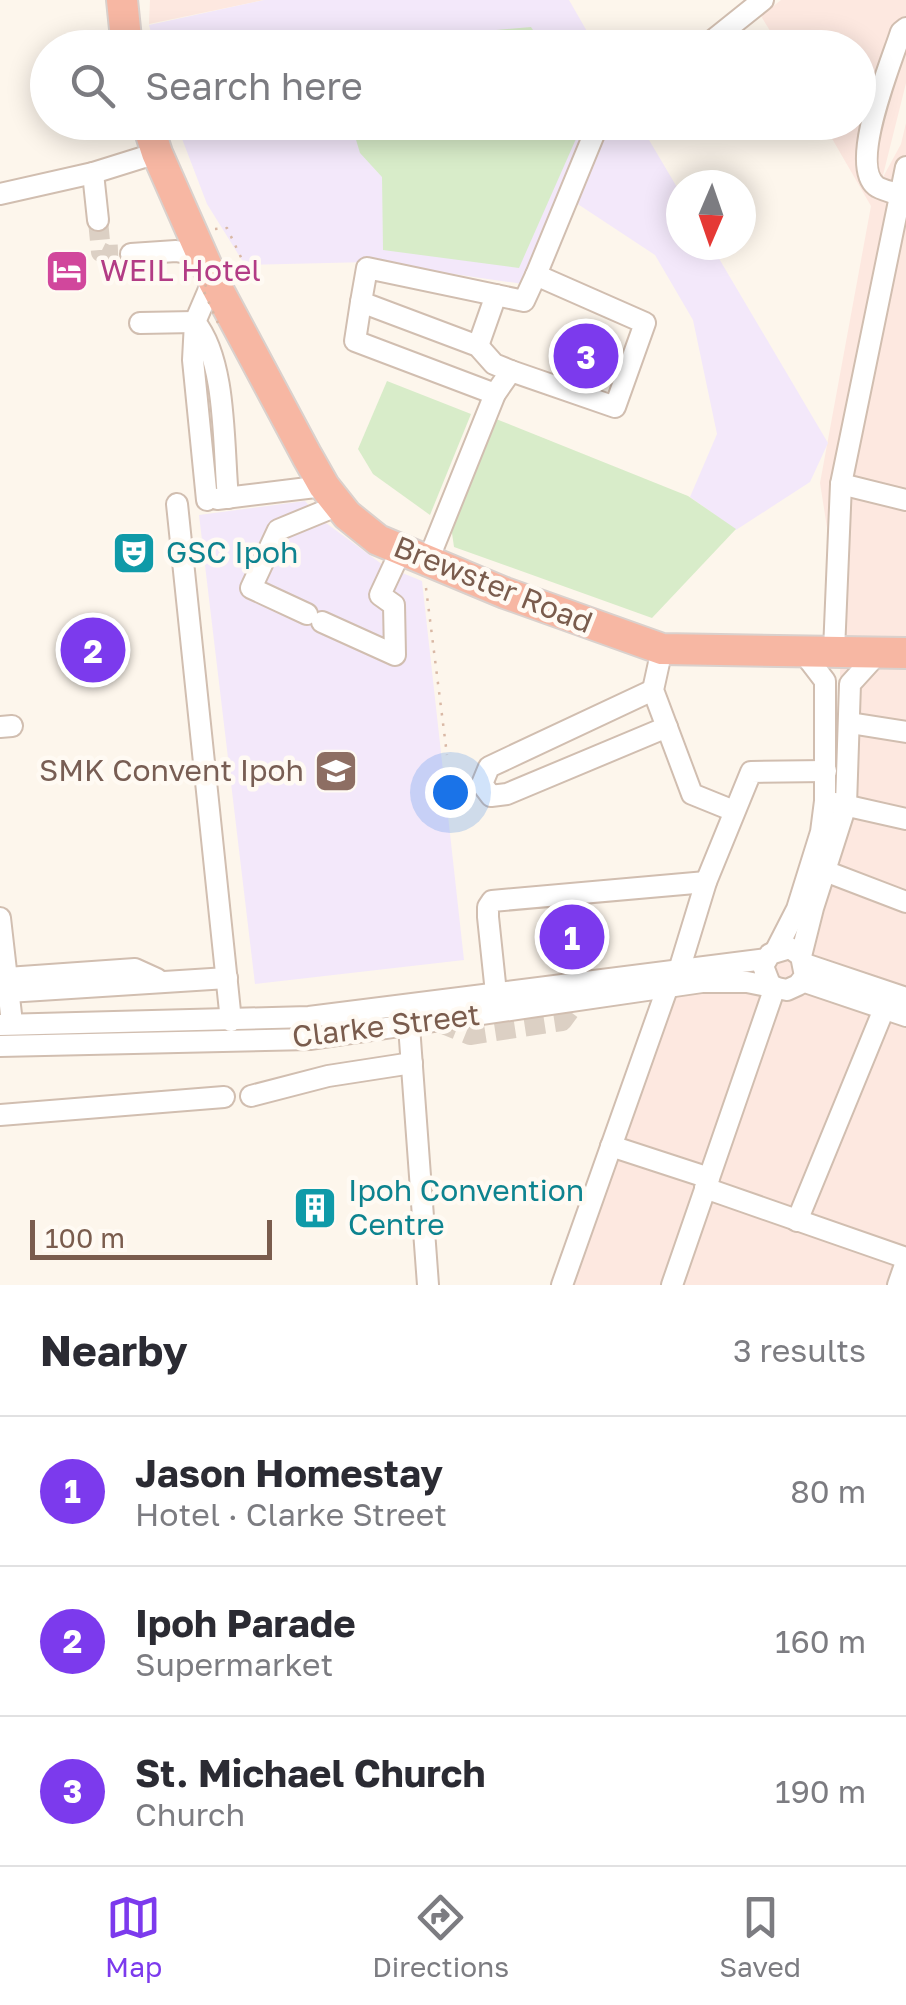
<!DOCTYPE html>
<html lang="en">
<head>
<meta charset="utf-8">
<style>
	body { margin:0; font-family:"Golos Text",sans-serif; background:#f7f7f7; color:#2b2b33 }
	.compass { position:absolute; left:666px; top:170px; width:90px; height:90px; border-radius:50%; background:#fff; box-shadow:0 5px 25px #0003; rotate:182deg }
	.scale { position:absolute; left:30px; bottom:25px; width:242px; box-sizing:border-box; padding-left:10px; border:5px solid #7a5c4d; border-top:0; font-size:28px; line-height:35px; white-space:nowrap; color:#7a5c4d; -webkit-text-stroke:8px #fffaf3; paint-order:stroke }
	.you { position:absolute; left:450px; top:792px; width:35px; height:35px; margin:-25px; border:8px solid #fff; border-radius:50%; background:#1a73e8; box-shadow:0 0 0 15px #1a73e833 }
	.badge { display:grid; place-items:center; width:65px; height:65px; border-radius:50%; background:#7c3aed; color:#fff; font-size:32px; font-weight:700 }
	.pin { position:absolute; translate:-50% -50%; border:5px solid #fff; box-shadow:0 2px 10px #0006 }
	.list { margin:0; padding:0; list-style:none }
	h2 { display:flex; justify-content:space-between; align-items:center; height:130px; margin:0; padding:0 40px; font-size:42px }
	h2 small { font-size:32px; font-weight:400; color:#7c7c81 }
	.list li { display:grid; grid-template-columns:65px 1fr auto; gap:30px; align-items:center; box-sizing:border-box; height:150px; padding:0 40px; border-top:2px solid #e1e1e2 }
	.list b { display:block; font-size:38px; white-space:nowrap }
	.list p { margin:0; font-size:32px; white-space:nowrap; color:#7c7c81 }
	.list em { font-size:32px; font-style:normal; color:#7c7c81 }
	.icon { flex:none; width:55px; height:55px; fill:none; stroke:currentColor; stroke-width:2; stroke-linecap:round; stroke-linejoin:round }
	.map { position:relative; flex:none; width:906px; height:1285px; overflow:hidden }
	.search { position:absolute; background:#fff; box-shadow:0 5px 25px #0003; left:30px; right:30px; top:30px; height:110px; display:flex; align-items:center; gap:25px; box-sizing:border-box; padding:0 35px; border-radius:55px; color:#7c7c81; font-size:38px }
	.sheet { height:580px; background:#fff }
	nav { display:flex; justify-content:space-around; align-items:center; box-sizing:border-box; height:140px; border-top:2px solid #e1e1e2; background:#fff; font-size:28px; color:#7c7c81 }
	nav a { display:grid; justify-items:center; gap:5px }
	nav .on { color:#7c3aed }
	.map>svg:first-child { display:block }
</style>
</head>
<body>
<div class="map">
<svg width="906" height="1285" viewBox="0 0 906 1285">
	<rect width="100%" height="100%" fill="#fdf6ec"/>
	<g fill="#fde8e0">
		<polygon points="150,0 264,0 149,24"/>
		<polygon points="781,0 906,0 906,83 882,179 901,144 906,123 906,1285 568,1285 673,995 755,989 835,801 842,623 820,483 871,206 823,123 858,122 858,48 780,47 761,16"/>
	</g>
	<g fill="#f3e8fa">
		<polygon points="264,0 569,0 596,47 155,47 149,25"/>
		<polygon points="176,123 639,123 681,194 681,245 711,245 828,443 810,482 736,530 690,497 717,434 693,320 655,255 561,193 523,284 370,262 245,265 207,204"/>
		<polygon points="305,501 322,520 383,565 422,581 464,960 255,984 199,515"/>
	</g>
	<g fill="#d8ecc9">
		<polygon points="531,27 544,47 330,48 329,45"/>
		<polygon points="351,123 352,122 583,123 519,268 383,250 382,177 360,153"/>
		<polygon points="387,381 471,414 430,515 373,474 358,449"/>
		<polygon points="496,419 688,496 736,529 652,618 454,547 451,526"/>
	</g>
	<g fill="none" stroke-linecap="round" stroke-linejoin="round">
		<g stroke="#dcd0c4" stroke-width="20" stroke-dasharray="20 10" stroke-linecap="butt">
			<polyline points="98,220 101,252 107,255 131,254"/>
			<polyline points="438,1022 470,1035 562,1021 579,998"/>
		</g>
		<g stroke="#d1beb0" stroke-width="24">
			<g id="minor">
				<polyline points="703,48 763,0"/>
				<polyline points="93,173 98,220"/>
				<polyline points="0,194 93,173 157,153"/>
				<path d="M899 195C893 192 881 190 876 186 848 164 892 61 901 32L906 28"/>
				<polyline points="131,254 176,251 203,256"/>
				<polygon points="367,268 524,301 536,275 645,323 615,407 511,371 494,364 478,346 361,302"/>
				<polyline points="536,275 599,122"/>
				<polyline points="361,302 355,341 495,394"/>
				<path d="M195 322C227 361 223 447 228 498"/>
				<polyline points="140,323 195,322"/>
				<polyline points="478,346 496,295"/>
				<polyline points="841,484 906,500"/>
				<polyline points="217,499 324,486"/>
				<polyline points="207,500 193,360 195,322 213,280"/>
				<polyline points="177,504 231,1021"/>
				<polyline points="427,563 495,394 511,371"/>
				<polyline points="307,614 251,588 278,530 339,505"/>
				<polyline points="322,622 395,655 394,605 380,595 401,550"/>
				<polyline points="662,649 653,690 692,794 734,811"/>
				<polyline points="834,651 841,484 906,167"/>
				<polyline points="653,690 489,767 482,784 491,796 507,794 667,727"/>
				<polyline points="850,723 906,732"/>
				<polyline points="0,727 12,726"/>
				<polyline points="835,803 906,819"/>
				<polyline points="825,871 906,902"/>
				<polyline points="0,918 12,1023"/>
				<polyline points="776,950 797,909 821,832 825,801 825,681 802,651"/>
				<polyline points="801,956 813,908 846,805 850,684 880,651"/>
				<polyline points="805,964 906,998"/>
				<polyline points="680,967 706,882 751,772 826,771"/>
				<polyline points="7,978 135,969 157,979"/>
				<polyline points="802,981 906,1016"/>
				<polyline points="8,992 227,978"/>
				<polyline points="496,993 488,917 488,907 492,901 706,882"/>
				<polyline points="0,1025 309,1017 766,959"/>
				<polyline points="409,1026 428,1285"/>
				<polyline points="0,1046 311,1039 702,982 747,982 787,990 798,985 805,976 801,956 790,948 770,954 763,966 770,984"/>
				<polyline points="251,1096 328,1076 412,1063"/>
				<polyline points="0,1115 224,1097"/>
				<polyline points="611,1146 709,1178"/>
				<polyline points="705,1188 906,1258"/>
				<polyline points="797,1221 884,1009"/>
				<polyline points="562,1285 668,986"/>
				<polyline points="672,1285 775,987"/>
				<polyline points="898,1285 906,1262"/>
			</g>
		</g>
		<g stroke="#dad1cd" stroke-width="34">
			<g id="highway">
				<polyline points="122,0 127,48"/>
				<polyline points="147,122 157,153 213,280 307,456 324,486 347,515 378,540 505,593 662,649 906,653"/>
			</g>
		</g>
		<g stroke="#d9b8a5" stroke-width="2.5" stroke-dasharray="2.5 8" stroke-linecap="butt">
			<polyline points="215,229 227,228 247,270"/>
			<polyline points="426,588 447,755"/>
		</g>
		<use href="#minor" stroke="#fff" stroke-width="20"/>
		<use href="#highway" stroke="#f7b7a3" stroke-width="30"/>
		<polyline stroke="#d9b8a5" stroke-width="2.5" stroke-dasharray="2.5 8" stroke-linecap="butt" points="218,323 202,287 247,270"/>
	</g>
	<defs>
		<g id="hotel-square" transform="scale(2.25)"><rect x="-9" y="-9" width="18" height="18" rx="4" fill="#d1479c" stroke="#fffaf3"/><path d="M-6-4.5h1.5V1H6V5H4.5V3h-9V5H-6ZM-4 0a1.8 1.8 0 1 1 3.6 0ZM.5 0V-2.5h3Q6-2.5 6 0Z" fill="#fff"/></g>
		<g id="theatre-square" transform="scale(2.25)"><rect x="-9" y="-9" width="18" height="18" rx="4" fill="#0f9aa8" stroke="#fffaf3"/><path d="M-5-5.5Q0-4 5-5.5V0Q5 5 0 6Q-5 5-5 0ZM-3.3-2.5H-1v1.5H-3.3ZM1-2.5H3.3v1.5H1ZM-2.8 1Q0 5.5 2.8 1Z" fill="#fff"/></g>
		<g id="school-square" transform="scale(2.25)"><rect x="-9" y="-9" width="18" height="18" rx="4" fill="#8d6e63" stroke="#fffaf3"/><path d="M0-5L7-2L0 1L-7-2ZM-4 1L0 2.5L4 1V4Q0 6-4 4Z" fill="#fff"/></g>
		<g id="building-square" transform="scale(2.25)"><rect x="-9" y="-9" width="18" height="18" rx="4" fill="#0f9aa8" stroke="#fffaf3"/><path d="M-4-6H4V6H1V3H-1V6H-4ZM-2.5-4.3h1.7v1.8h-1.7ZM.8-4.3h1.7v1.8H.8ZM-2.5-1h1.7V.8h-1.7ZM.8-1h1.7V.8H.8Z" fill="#fff"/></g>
	</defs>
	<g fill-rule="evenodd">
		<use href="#hotel-square" x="67" y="271"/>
		<use href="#theatre-square" x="134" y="553"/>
		<use href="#school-square" x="336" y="771"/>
		<use href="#building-square" x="315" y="1208"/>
	</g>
	<g text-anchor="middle" stroke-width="9" stroke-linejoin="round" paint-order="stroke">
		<g font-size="30" fill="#b23c85" stroke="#fffaf3" text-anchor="start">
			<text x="100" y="281">WEIL Hotel</text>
		</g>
		<g font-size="30" fill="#0d838f" stroke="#fffaf3" text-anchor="start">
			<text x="166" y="563">GSC Ipoh</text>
			<text x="348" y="1201">Ipoh Convention<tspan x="348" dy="34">Centre</tspan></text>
		</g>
		<g font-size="30" fill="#7a5c4d" stroke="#fffaf3">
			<text transform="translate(493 585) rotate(22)" y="10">Brewster Road</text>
			<text transform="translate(386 1026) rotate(-7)" y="10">Clarke Street</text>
		</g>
		<g font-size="30" fill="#785e54" stroke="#fffaf3" text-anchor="end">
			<text x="304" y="781">SMK Convent Ipoh</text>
		</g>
	</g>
</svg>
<svg class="compass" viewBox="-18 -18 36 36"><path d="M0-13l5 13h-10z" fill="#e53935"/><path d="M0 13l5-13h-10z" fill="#7c7c81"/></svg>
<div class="scale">100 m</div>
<div class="you"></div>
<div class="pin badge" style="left:572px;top:937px">1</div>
<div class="pin badge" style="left:93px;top:650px">2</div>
<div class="pin badge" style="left:586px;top:356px">3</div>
<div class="search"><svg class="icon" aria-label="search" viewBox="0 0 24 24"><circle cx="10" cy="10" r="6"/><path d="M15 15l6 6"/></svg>Search here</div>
</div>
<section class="sheet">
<h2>Nearby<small>3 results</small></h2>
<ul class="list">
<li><span class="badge">1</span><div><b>Jason Homestay</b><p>Hotel · Clarke Street</p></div><em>80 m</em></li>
<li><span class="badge">2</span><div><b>Ipoh Parade</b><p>Supermarket</p></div><em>160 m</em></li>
<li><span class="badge">3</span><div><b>St. Michael Church</b><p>Church</p></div><em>190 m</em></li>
</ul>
</section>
<nav>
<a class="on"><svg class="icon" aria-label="map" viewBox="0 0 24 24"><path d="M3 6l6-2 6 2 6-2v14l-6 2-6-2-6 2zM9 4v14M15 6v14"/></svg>Map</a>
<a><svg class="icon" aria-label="directions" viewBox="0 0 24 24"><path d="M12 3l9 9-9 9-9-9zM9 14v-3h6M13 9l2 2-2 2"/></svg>Directions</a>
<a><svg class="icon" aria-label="saved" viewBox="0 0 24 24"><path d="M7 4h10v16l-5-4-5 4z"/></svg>Saved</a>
</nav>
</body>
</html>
